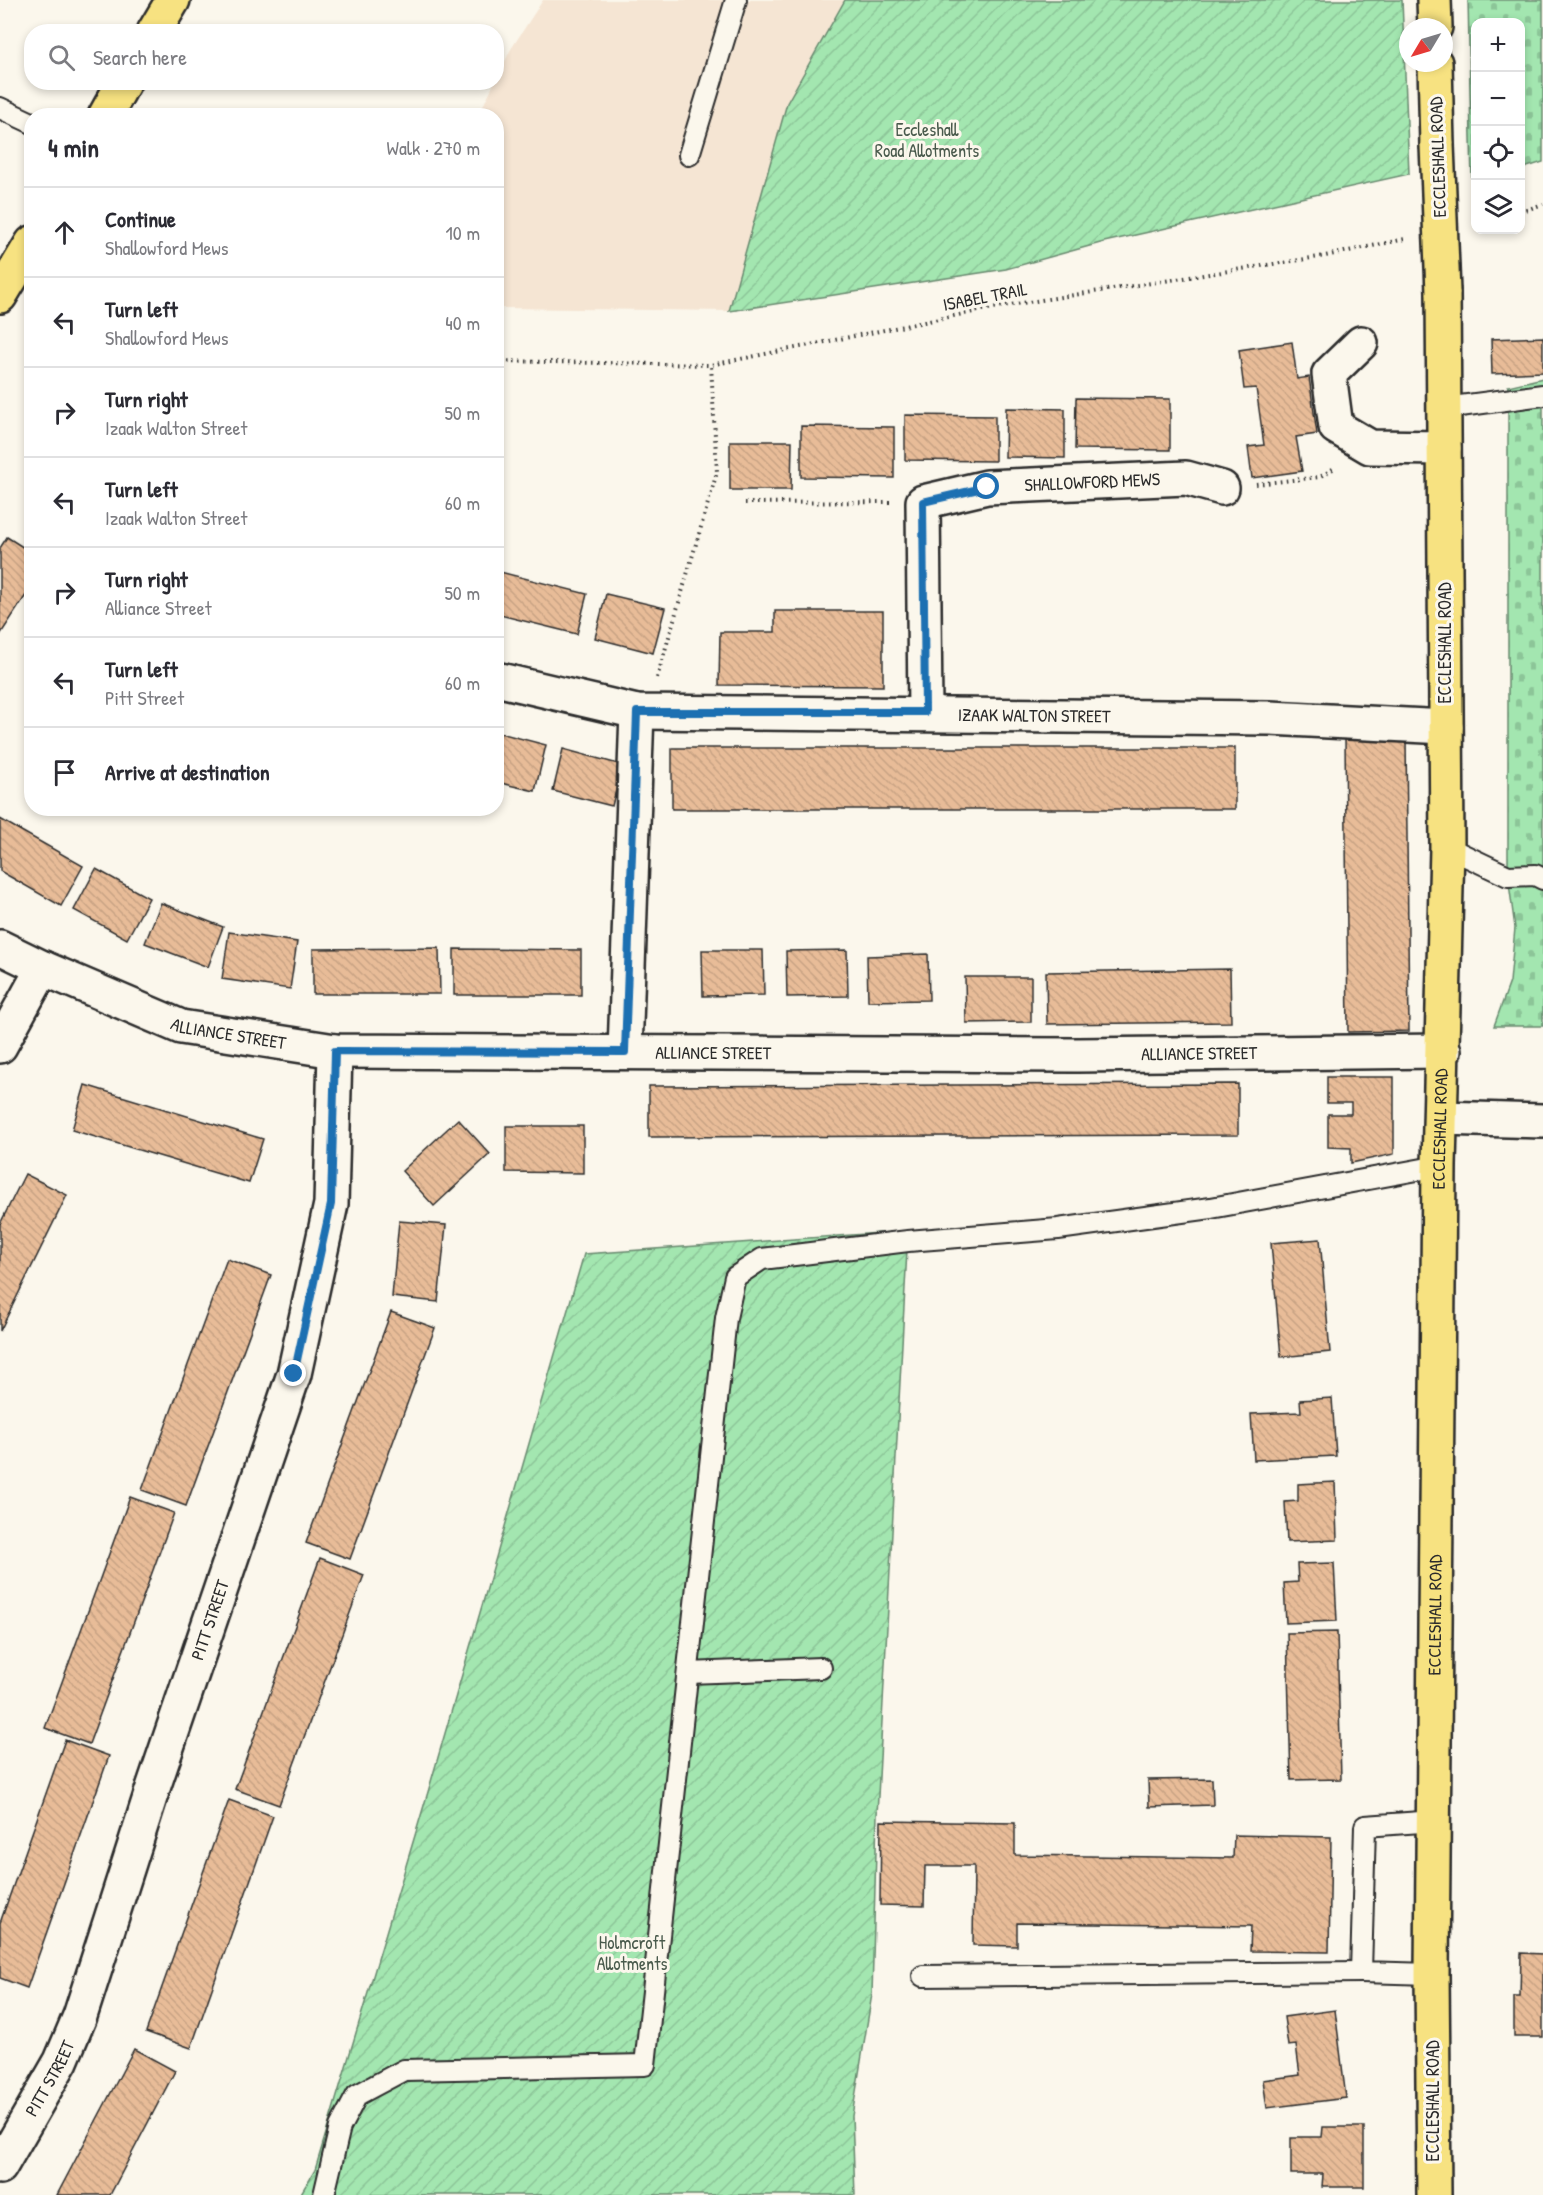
<!DOCTYPE html>
<html lang="en">
<head>
<meta charset="utf-8">
<style>
	body { margin:0; font-family:"Patrick Hand",sans-serif; background:#f7f7f7; color:#2b2b33 }
	.controls { position:absolute; right:18px; top:18px; display:grid; overflow:hidden; border-radius:12px; box-shadow:0 3px 9px #0003 }
	.controls button { width:54px; height:54px; display:grid; place-items:center; padding:0; border:0; border-bottom:2px solid #e1e1e2; background:#fff; color:#2b2b33; font:30px sans-serif }
	.compass { position:absolute; left:1399px; top:18px; width:54px; height:54px; border-radius:50%; background:#fff; box-shadow:0 3px 9px #0003; rotate:232deg }
	.stop { position:absolute; width:18px; height:18px; margin:-14px; border:4px solid #1f6fb2; border-radius:50%; background:#fff }
	.stop.end { background:#1f6fb2; border-color:#fff; box-shadow:0 2px 6px #0008 }
	.list { margin:0; padding:0; list-style:none }
	h2 { display:flex; justify-content:space-between; align-items:center; height:78px; margin:0; padding:0 24px; font-size:26px }
	h2 small { font-size:20px; font-weight:400; color:#7c7c81 }
	.list li { display:grid; grid-template-columns:39px 1fr auto; gap:18px; align-items:center; box-sizing:border-box; height:90px; padding:0 24px; border-top:2px solid #e1e1e2 }
	.list b { display:block; font-size:22px; white-space:nowrap }
	.list p { margin:0; font-size:20px; white-space:nowrap; color:#7c7c81 }
	.list em { font-size:20px; font-style:normal; color:#7c7c81 }
	.icon { flex:none; width:33px; height:33px; fill:none; stroke:currentColor; stroke-width:2; stroke-linecap:round; stroke-linejoin:round }
	.map { position:relative; flex:none; width:1543px; height:2195px; overflow:hidden }
	.search { position:absolute; background:#fff; box-shadow:0 3px 9px #0003; left:24px; top:24px; width:480px; height:66px; display:flex; align-items:center; gap:15px; box-sizing:border-box; padding:0 21px; border-radius:24px; color:#7c7c81; font-size:22px }
	.panel { position:absolute; background:#fff; box-shadow:0 3px 9px #0003; left:24px; top:108px; width:480px; height:708px; border-radius:24px }
	.map>svg:first-child { display:block }
</style>
</head>
<body>
<div class="map">
<svg width="1543" height="2195" viewBox="0 0 1543 2195">
	<defs>
		<pattern id="cemetery-stones" width="16" height="16" patternUnits="userSpaceOnUse" patternTransform="scale(1.5)"><rect width="16" height="16" fill="#a3e6b0"/><path d="M2 7V4a2 2 0 0 1 4 0v3zM10 15v-3a2 2 0 0 1 4 0v3z" fill="#8cc598"/></pattern>
		<pattern id="garden-furrows" width="10" height="10" patternUnits="userSpaceOnUse" patternTransform="scale(1.5)"><rect width="10" height="10" fill="#a3e6b0"/><path d="M-1 1l2-2M0 10L10 0M9 11l2-2" fill="none" stroke="#8cc598"/></pattern>
		<pattern id="building-back-hatch" width="6" height="6" patternUnits="userSpaceOnUse" patternTransform="scale(1.5)"><rect width="6" height="6" fill="#e8bc98"/><path d="M-1 5l2 2M0 0l6 6M5-1l2 2" fill="none" stroke="#c7a283"/></pattern>
	</defs>
	<rect width="100%" height="100%" fill="#fbf7ec"/>
	<filter id="ink" filterUnits="userSpaceOnUse"><feTurbulence type="fractalNoise" baseFrequency=".0167" numOctaves="2"/><feDisplacementMap in="SourceGraphic" scale="12" xChannelSelector="R" yChannelSelector="G"/><feConvolveMatrix kernelMatrix="1 2 1 2 8 2 1 2 1" color-interpolation-filters="sRGB"/></filter>
	<g filter="url(#ink)">
		<polygon fill="#f5e5d3" points="543,0 845,0 787,103 729,311 497,308 496,116 478,116 511,49"/>
		<g fill="url(#cemetery-stones)" stroke="#67886e" stroke-width="1.5">
			<polygon points="1468,0 1543,0 1543,162 1521,169 1520,22 1476,22 1476,181 1472,182"/>
			<polygon points="1543,378 1543,1026 1494,1026 1510,982 1515,928 1508,876 1508,386"/>
		</g>
		<g fill="url(#garden-furrows)" stroke="#67886e" stroke-width="1.5">
			<polygon points="845,0 1402,0 1409,174 1104,242 1006,269 729,311 787,103"/>
			<polygon points="908,1231 877,1815 872,1994 852,2116 855,2195 300,2195 315,2170 428,1792 584,1254"/>
		</g>
		<g fill="url(#building-back-hatch)" stroke="#2b2b2b" stroke-width="1.5">
			<polygon points="1543,337 1543,372 1492,374 1491,339"/>
			<polygon points="1292,342 1297,379 1309,377 1317,434 1296,437 1302,471 1252,478 1248,447 1264,445 1256,388 1244,389 1239,350"/>
			<polygon points="1076,398 1170,399 1170,450 1075,449"/>
			<polygon points="1006,408 1065,409 1065,458 1005,457"/>
			<polygon points="905,415 995,416 995,461 905,460"/>
			<polygon points="801,426 894,427 894,478 801,477"/>
			<polygon points="730,441 792,441 791,490 730,490"/>
			<polygon points="7,537 32,553 32,586 0,635 0,548"/>
			<polygon points="496,571 587,594 577,634 496,614"/>
			<polygon points="606,594 665,608 653,653 595,638"/>
			<polygon points="775,611 883,611 883,686 719,685 720,632 775,632"/>
			<polygon points="496,732 546,745 535,791 496,782"/>
			<polygon points="1345,738 1406,738 1409,1031 1348,1032"/>
			<rect x="672" y="748" width="563" height="61"/>
			<polygon points="563,749 622,765 612,806 553,791"/>
			<polygon points="0,819 83,866 61,906 0,871"/>
			<polygon points="96,869 149,898 127,939 74,910"/>
			<polygon points="161,903 223,927 208,967 145,943"/>
			<polygon points="229,932 297,942 290,989 222,979"/>
			<polygon points="439,948 440,994 313,994 313,949"/>
			<polygon points="454,949 581,950 581,995 454,995"/>
			<polygon points="702,950 763,950 764,995 703,996"/>
			<polygon points="847,950 848,996 787,997 786,951"/>
			<polygon points="928,954 929,1000 868,1001 867,956"/>
			<polygon points="1230,969 1231,1022 1047,1024 1046,972"/>
			<polygon points="965,977 1031,977 1031,1022 966,1023"/>
			<polygon points="1327,1077 1394,1077 1394,1154 1351,1163 1351,1148 1328,1147 1328,1114 1351,1114 1351,1103 1327,1103"/>
			<polygon points="1238,1084 1238,1135 649,1137 649,1086"/>
			<polygon points="85,1085 263,1139 249,1183 72,1130"/>
			<polygon points="458,1119 490,1154 434,1206 402,1171"/>
			<polygon points="506,1126 583,1126 583,1173 506,1172"/>
			<polygon points="25,1174 67,1195 0,1331 0,1224"/>
			<polygon points="399,1221 446,1225 438,1302 392,1297"/>
			<polygon points="1320,1239 1330,1352 1281,1357 1271,1243"/>
			<polygon points="227,1259 271,1275 186,1506 142,1490"/>
			<polygon points="391,1312 435,1328 350,1559 306,1543"/>
			<polygon points="1332,1398 1336,1456 1254,1460 1251,1414 1301,1412 1300,1400"/>
			<polygon points="1335,1482 1337,1540 1287,1542 1285,1502 1298,1501 1298,1484"/>
			<polygon points="130,1497 174,1513 89,1744 45,1728"/>
			<polygon points="320,1558 364,1575 279,1805 235,1789"/>
			<polygon points="1334,1563 1337,1621 1286,1623 1284,1583 1298,1582 1297,1564"/>
			<polygon points="1337,1632 1341,1779 1291,1780 1287,1633"/>
			<polygon points="65,1740 109,1756 27,1988 0,1978 0,1923"/>
			<polygon points="1212,1779 1213,1805 1149,1807 1148,1780"/>
			<polygon points="229,1800 273,1816 191,2048 146,2032"/>
			<polygon points="881,1821 1015,1823 1015,1855 1233,1858 1234,1835 1331,1837 1329,1952 1250,1951 1251,1926 1017,1923 1017,1946 973,1945 974,1866 925,1866 924,1906 880,1905"/>
			<polygon points="1521,1953 1543,1954 1543,2037 1514,2037 1514,1997 1520,1997"/>
			<polygon points="1335,2010 1346,2098 1267,2108 1263,2080 1300,2075 1296,2045 1288,2046 1284,2017"/>
			<polygon points="134,2049 175,2071 110,2195 57,2195"/>
			<polygon points="1323,2127 1364,2127 1364,2187 1322,2187 1323,2174 1291,2174 1291,2137 1322,2137"/>
		</g>
		<g fill="none" stroke-linecap="round" stroke-linejoin="round">
			<g stroke="#2b2b2b" stroke-width="24">
				<g id="service">
					<polyline points="0,108 32,123"/>
					<polyline points="689,155 736,0"/>
					<polyline points="1445,408 1543,395"/>
					<polyline points="1447,847 1508,876 1535,875 1543,879"/>
					<polyline points="688,1673 821,1668"/>
					<polyline points="1432,1974 1361,1972 1365,1826 1435,1821"/>
					<polyline points="923,1976 1361,1972"/>
					<polyline points="324,2195 340,2127 357,2095 404,2070 645,2065 726,1318 735,1277 762,1259 908,1241 1058,1229 1211,1208 1439,1166"/>
				</g>
			</g>
			<g stroke="#2b2b2b" stroke-width="38">
				<g id="minor">
					<polyline points="1361,343 1329,374 1336,427 1370,447 1444,448"/>
					<path id="s1" d="M496 679 637 712 1270 718 1446 727"/>
					<path id="s2" d="M925 713 923 502 987 487 1186 478 1222 488"/>
					<path id="s3" d="M0 947 43 968 181 1027 335 1051 1077 1055 1444 1051"/>
					<polyline points="0,1046 43,968"/>
					<polyline points="625,1052 637,712"/>
					<polyline points="1442,1118 1543,1121"/>
					<path id="s4" d="M0 2167 61 2061 80 2016 153 1788 294 1374 331 1204 335 1051"/>
				</g>
			</g>
			<g stroke="#2b2b2b" stroke-width="38">
				<g id="primary">
					<polyline points="1434,0 1435,27"/>
					<polyline points="1435,63 1437,145"/>
					<path id="s5" d="M1434 2195 1432 1974 1439 1166 1447 847 1443 292"/>
				</g>
			</g>
			<g stroke="#2b2b2b" stroke-width="38">
				<g id="trunk">
					<polyline points="154,32 173,0"/>
					<polyline points="105,116 124,82"/>
					<polyline points="0,296 32,243"/>
				</g>
			</g>
			<g stroke="#2b2b2b" stroke-width="4" stroke-dasharray="1.5 4.5" stroke-linecap="butt">
				<polyline points="1520,212 1543,204"/>
				<polyline points="496,361 711,365 1003,306 1325,256 1405,239"/>
				<polyline points="1256,484 1320,477 1336,467"/>
				<polyline points="745,503 890,502"/>
				<polyline points="657,678 717,472 711,365"/>
			</g>
			<use href="#service" stroke="#fbf7ec" stroke-width="20"/>
			<use href="#minor" stroke="#fbf7ec" stroke-width="33"/>
			<use href="#primary" stroke="#f7e281" stroke-width="33"/>
			<use href="#trunk" stroke="#f7e281" stroke-width="33"/>
			<g stroke="#2b2b2b" stroke-width="38" stroke-linecap="butt">
				<polyline id="primary-bridge" points="1437,145 1443,292"/>
			</g>
			<use href="#primary-bridge" stroke="#f7e281" stroke-width="33"/>
		</g>
	</g>
	<g fill="none" stroke-linecap="round" stroke-linejoin="round" filter="url(#ink)">
		<polyline stroke="#1f6fb2" stroke-width="8" points="294,1374 331,1204 335,1051 625,1052 637,712 925,712 923,502 987,487"/>
	</g>
	<g text-anchor="middle" stroke-width="6" stroke-linejoin="round" paint-order="stroke">
		<g font-size="18" fill="#495a4c" stroke="#fbf7ec">
			<text x="927" y="136">Eccleshall<tspan x="927" dy="21">Road Allotments</tspan></text>
			<text x="632" y="1949">Holmcroft<tspan x="632" dy="21">Allotments</tspan></text>
		</g>
		<g font-size="18" fill="#2b2b2b" stroke="#fbf7ec">
			<text transform="translate(1438 157) rotate(-92)" y="6">ECCLESHALL ROAD</text>
			<text transform="translate(985 297) rotate(-11)" y="6">ISABEL TRAIL</text>
			<text dy="6" stroke="none"><textPath href="#s2" startOffset="382">SHALLOWFORD MEWS</textPath></text>
			<text transform="translate(1445 643) rotate(-90)" y="6">ECCLESHALL ROAD</text>
			<text dy="6" stroke="none"><textPath href="#s1" startOffset="542">IZAAK WALTON STREET</textPath></text>
			<text dy="6" stroke="none"><textPath href="#s3" startOffset="246">ALLIANCE STREET</textPath></text>
			<text dy="6" stroke="none"><textPath href="#s3" startOffset="732">ALLIANCE STREET</textPath></text>
			<text dy="6" stroke="none"><textPath href="#s3" startOffset="1218">ALLIANCE STREET</textPath></text>
			<text dy="6" stroke="none"><textPath href="#s5" startOffset="1066">ECCLESHALL ROAD</textPath></text>
			<text dy="6" stroke="none"><textPath href="#s5" startOffset="580">ECCLESHALL ROAD</textPath></text>
			<text dy="6" stroke="none"><textPath href="#s4" startOffset="588">PITT STREET</textPath></text>
			<text dy="6" stroke="none"><textPath href="#s4" startOffset="102">PITT STREET</textPath></text>
			<text transform="translate(1433 2101) rotate(-90)" y="6">ECCLESHALL ROAD</text>
		</g>
	</g>
</svg>
<div class="controls">
<button>+</button>
<button>−</button>
<button><svg class="icon" aria-label="locate" viewBox="0 0 24 24"><circle cx="12" cy="12" r="6"/><path d="M12 2v4M12 18v4M2 12h4M18 12h4"/></svg></button>
<button><svg class="icon" aria-label="layers" viewBox="0 0 24 24"><path d="M12 4l9 5-9 5-9-5zM3 14l9 5 9-5"/></svg></button>
</div>
<svg class="compass" viewBox="-18 -18 36 36"><path d="M0-13l5 13h-10z" fill="#e53935"/><path d="M0 13l5-13h-10z" fill="#7c7c81"/></svg>
<div class="stop" style="left:987px;top:487px"></div>
<div class="stop end" style="left:294px;top:1374px"></div>
<div class="search"><svg class="icon" aria-label="search" viewBox="0 0 24 24"><circle cx="10" cy="10" r="6"/><path d="M15 15l6 6"/></svg>Search here</div>
<section class="panel">
<h2>4 min<small>Walk · 270 m</small></h2>
<ul class="list">
<li><svg class="icon" aria-label="ahead" viewBox="0 0 24 24"><path d="M12 20V5M6 11l6-6 6 6"/></svg><div><b>Continue</b><p>Shallowford Mews</p></div><em>10 m</em></li>
<li><svg class="icon" aria-label="left" viewBox="0 0 24 24"><path d="M17 20v-9H6M10 6l-5 5 5 5"/></svg><div><b>Turn left</b><p>Shallowford Mews</p></div><em>40 m</em></li>
<li><svg class="icon" aria-label="right" viewBox="0 0 24 24"><path d="M7 20v-9h11M14 6l5 5-5 5"/></svg><div><b>Turn right</b><p>Izaak Walton Street</p></div><em>50 m</em></li>
<li><svg class="icon" aria-label="left" viewBox="0 0 24 24"><path d="M17 20v-9H6M10 6l-5 5 5 5"/></svg><div><b>Turn left</b><p>Izaak Walton Street</p></div><em>60 m</em></li>
<li><svg class="icon" aria-label="right" viewBox="0 0 24 24"><path d="M7 20v-9h11M14 6l5 5-5 5"/></svg><div><b>Turn right</b><p>Alliance Street</p></div><em>50 m</em></li>
<li><svg class="icon" aria-label="left" viewBox="0 0 24 24"><path d="M17 20v-9H6M10 6l-5 5 5 5"/></svg><div><b>Turn left</b><p>Pitt Street</p></div><em>60 m</em></li>
<li><svg class="icon" aria-label="arrive" viewBox="0 0 24 24"><path d="M6 21V4h12l-3 4 3 4H6"/></svg><div><b>Arrive at destination</b></div></li>
</ul>
</section>
</div>
</body>
</html>
